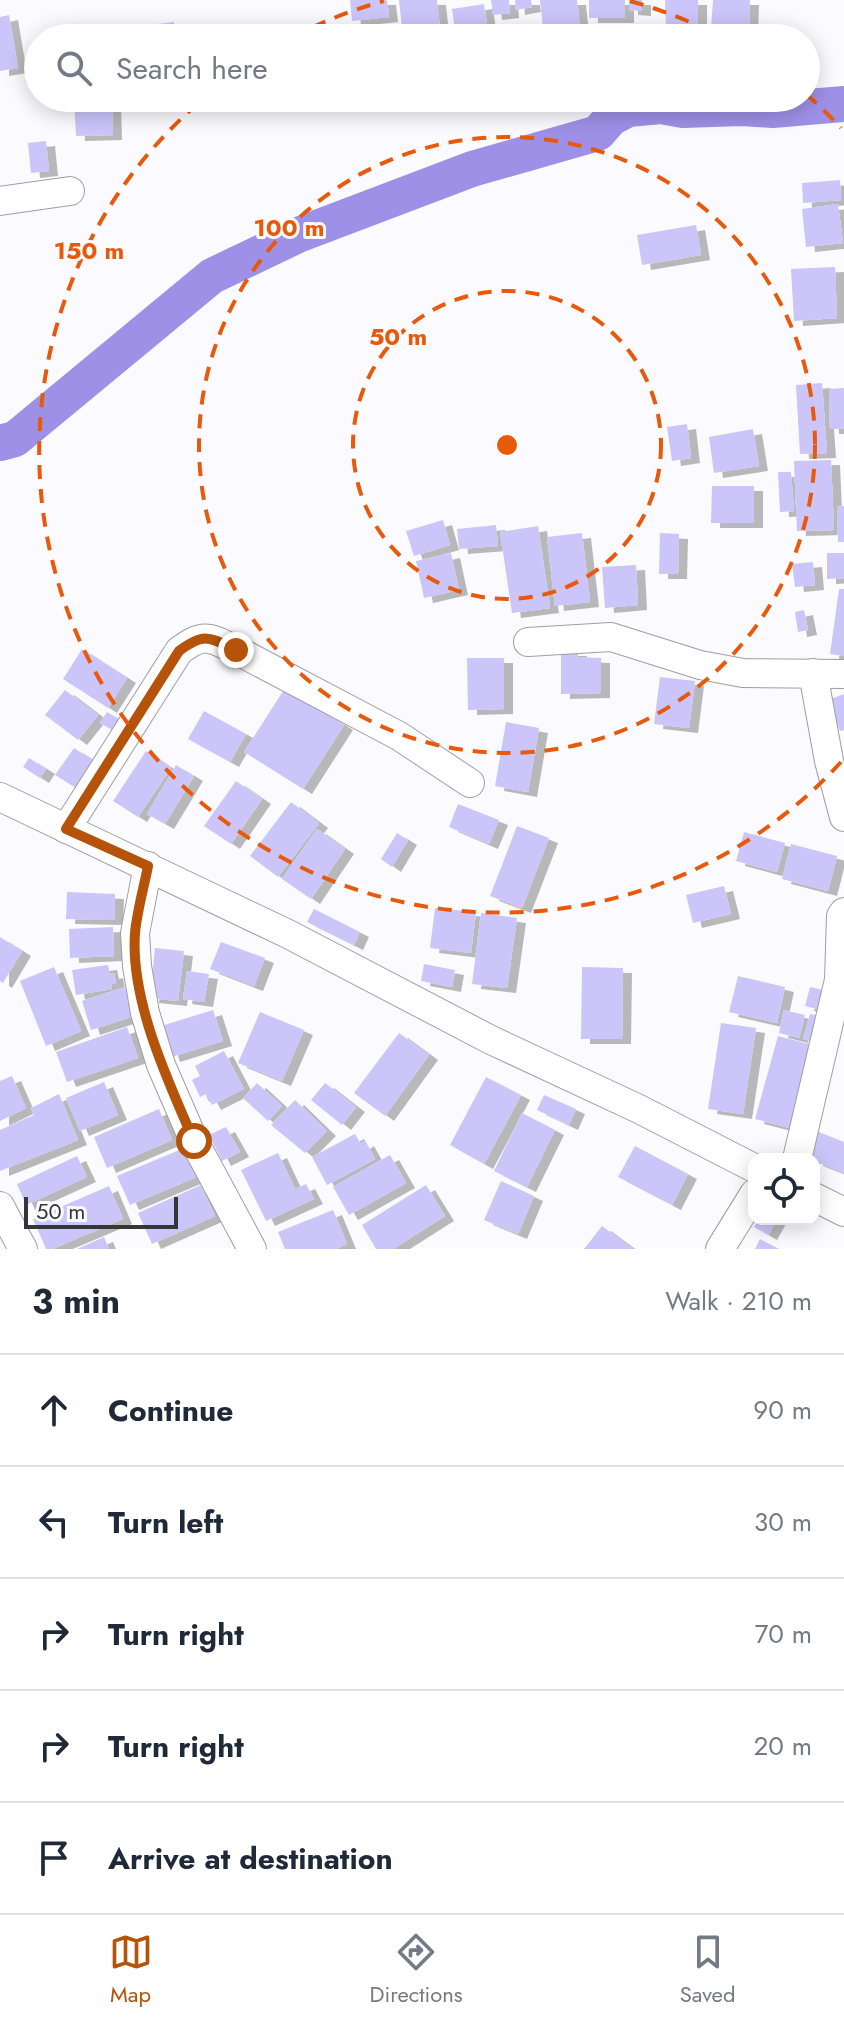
<!DOCTYPE html>
<html lang="en">
<head>
<meta charset="utf-8">
<style>
	body { margin:0; font-family:Jost,sans-serif; background:#f2f2f3; color:#1f2937 }
	.controls { position:absolute; right:24px; bottom:24px; display:grid; overflow:hidden; border-radius:16px; box-shadow:0 4px 20px #0003 }
	.controls button { width:72px; height:72px; display:grid; place-items:center; padding:0; border:0; border-bottom:2px solid #e0e1e3; background:#fff; color:#1f2937; font:40px sans-serif }
	.scale { position:absolute; left:24px; bottom:20px; width:154px; box-sizing:border-box; padding-left:8px; border:4px solid #363639; border-top:0; font-size:22px; line-height:28px; white-space:nowrap; color:#363639; -webkit-text-stroke:6px #fbfbff; paint-order:stroke }
	.stop { position:absolute; width:24px; height:24px; margin:-18px; border:6px solid #b45309; border-radius:50%; background:#fff }
	.stop.end { background:#b45309; border-color:#fff; box-shadow:0 2px 8px #0008 }
	.list { margin:0; padding:0; list-style:none }
	h2 { display:flex; justify-content:space-between; align-items:center; height:104px; margin:0; padding:0 32px; font-size:34px }
	h2 small { font-size:26px; font-weight:400; color:#747a83 }
	.list li { display:grid; grid-template-columns:52px 1fr auto; gap:24px; align-items:center; box-sizing:border-box; height:112px; padding:0 32px; border-top:2px solid #e0e1e3 }
	.list b { display:block; font-size:30px; white-space:nowrap }
	.list em { font-size:26px; font-style:normal; color:#747a83 }
	.icon { flex:none; width:44px; height:44px; fill:none; stroke:currentColor; stroke-width:2; stroke-linecap:round; stroke-linejoin:round }
	.map { position:relative; flex:none; width:844px; height:1249px; overflow:hidden }
	.search { position:absolute; background:#fff; box-shadow:0 4px 20px #0003; left:24px; right:24px; top:24px; height:88px; display:flex; align-items:center; gap:20px; box-sizing:border-box; padding:0 28px; border-radius:44px; color:#747a83; font-size:30px }
	.sheet { height:664px; background:#fff }
	nav { display:flex; justify-content:space-around; align-items:center; box-sizing:border-box; height:112px; border-top:2px solid #e0e1e3; background:#fff; font-size:22px; color:#747a83 }
	nav a { display:grid; justify-items:center; gap:4px }
	nav .on { color:#b45309 }
	.map>svg:first-child { display:block }
</style>
</head>
<body>
<div class="map">
<svg width="844" height="1249" viewBox="0 0 844 1249">
	<defs>
		<filter id="shadow"><feDropShadow dx="9" dy="5" stdDeviation="0" flood-color="#0004"/></filter>
	</defs>
	<rect width="100%" height="100%" fill="#fbfbff"/>
	<g fill="none" stroke-linecap="round" stroke-linejoin="round">
		<polyline stroke="#9e90e6" stroke-width="36" points="0,443 15,439 212,276 298,235 472,169 598,133 611,118 628,109 661,106 683,110 741,108 773,110 844,104"/>
	</g>
	<g fill="#cbc5fa" filter="url(#shadow)">
		<polygon points="350,0 387,0 389,17 352,21"/>
		<polygon points="399,0 437,0 441,38 403,38"/>
		<polygon points="491,0 509,0 510,13 493,15"/>
		<polygon points="515,0 531,0 532,7 516,10"/>
		<polygon points="540,0 577,0 581,38 544,38"/>
		<rect x="589" y="0" width="36" height="18"/>
		<polygon points="629,0 642,0 642,11 629,10"/>
		<polygon points="665,0 698,0 698,27 666,28"/>
		<polygon points="713,0 750,0 749,31 711,29"/>
		<polygon points="484,4 489,38 456,38 452,9"/>
		<polygon points="9,15 18,68 0,71 0,17"/>
		<polygon points="174,22 176,38 128,38 127,28"/>
		<polygon points="659,35 696,35 696,38 660,38"/>
		<polygon points="74,98 112,98 113,135 76,136"/>
		<polygon points="46,141 49,171 31,173 28,143"/>
		<polygon points="840,180 841,200 803,203 802,183"/>
		<polygon points="838,204 843,243 806,247 802,209"/>
		<polygon points="696,225 701,255 642,265 637,235"/>
		<polygon points="835,267 837,318 794,321 791,269"/>
		<polygon points="822,383 827,453 800,454 796,385"/>
		<polygon points="844,388 844,429 830,429 829,389"/>
		<polygon points="687,424 691,458 672,461 667,427"/>
		<polygon points="753,429 759,466 714,473 709,437"/>
		<polygon points="831,460 834,530 797,531 794,461"/>
		<polygon points="778,472 791,472 794,511 780,512"/>
		<polygon points="712,486 754,486 754,523 711,523"/>
		<polygon points="844,506 844,542 838,542 837,507"/>
		<polygon points="443,520 450,545 414,556 406,531"/>
		<polygon points="496,525 498,546 459,549 457,529"/>
		<polygon points="538,526 550,608 512,613 500,532"/>
		<polygon points="582,533 590,602 555,606 547,537"/>
		<polygon points="660,533 679,534 678,574 659,574"/>
		<polygon points="451,553 459,590 424,598 416,561"/>
		<polygon points="827,553 844,553 844,578 827,579"/>
		<polygon points="813,562 815,585 795,587 792,564"/>
		<polygon points="636,565 638,605 605,608 602,567"/>
		<polygon points="839,589 844,589 844,656 830,654"/>
		<polygon points="804,610 808,630 798,632 795,612"/>
		<polygon points="82,649 127,678 108,708 63,679"/>
		<polygon points="561,651 578,651 578,657 601,658 601,693 561,694"/>
		<polygon points="467,658 504,658 504,709 468,710"/>
		<polygon points="660,677 695,681 689,728 654,724"/>
		<polygon points="285,688 344,725 303,789 244,752"/>
		<polygon points="65,690 98,715 78,740 45,715"/>
		<polygon points="844,694 844,730 840,731 828,700"/>
		<polygon points="204,711 246,734 230,762 188,739"/>
		<polygon points="107,712 119,719 112,730 100,723"/>
		<polygon points="506,722 539,728 528,792 495,786"/>
		<polygon points="74,748 94,761 76,788 55,775"/>
		<polygon points="146,751 171,768 138,817 113,801"/>
		<polygon points="29,758 46,769 40,778 23,767"/>
		<polygon points="176,765 194,776 165,824 147,814"/>
		<polygon points="236,781 262,799 231,844 204,826"/>
		<polygon points="291,802 319,823 278,877 250,856"/>
		<polygon points="458,804 499,820 489,844 449,827"/>
		<polygon points="517,826 549,838 522,908 490,896"/>
		<polygon points="317,829 345,849 311,899 282,879"/>
		<polygon points="744,832 785,843 777,872 736,861"/>
		<polygon points="397,833 408,840 392,867 381,859"/>
		<polygon points="791,844 837,856 828,891 782,879"/>
		<polygon points="724,886 731,914 693,923 686,895"/>
		<polygon points="67,892 115,894 114,920 66,919"/>
		<polygon points="435,908 476,912 471,953 430,948"/>
		<polygon points="314,909 360,932 354,945 307,922"/>
		<polygon points="481,913 517,918 507,988 472,984"/>
		<polygon points="113,927 114,956 70,958 69,929"/>
		<polygon points="0,937 22,951 3,983 0,981"/>
		<polygon points="221,942 265,958 254,986 210,969"/>
		<polygon points="155,948 184,951 178,1001 150,998"/>
		<polygon points="424,964 455,970 452,987 421,981"/>
		<polygon points="108,965 110,974 114,973 116,984 111,984 112,989 76,995 72,970"/>
		<polygon points="54,967 81,1031 46,1046 20,981"/>
		<polygon points="582,967 623,968 622,1039 581,1039"/>
		<polygon points="187,971 209,974 204,1002 183,999"/>
		<polygon points="738,976 785,987 777,1023 729,1012"/>
		<polygon points="125,987 134,1016 91,1030 82,1001"/>
		<polygon points="810,987 823,990 817,1009 805,1006"/>
		<polygon points="213,1010 223,1041 171,1057 161,1026"/>
		<polygon points="784,1010 805,1015 799,1038 779,1033"/>
		<polygon points="260,1012 304,1030 282,1081 238,1063"/>
		<polygon points="810,1014 821,1016 815,1042 803,1039"/>
		<polygon points="721,1023 756,1028 743,1114 708,1109"/>
		<polygon points="127,1027 138,1058 67,1082 56,1052"/>
		<polygon points="399,1033 429,1055 385,1116 354,1093"/>
		<polygon points="778,1036 813,1045 790,1128 755,1119"/>
		<polygon points="224,1051 244,1089 212,1105 206,1094 200,1097 192,1080 200,1076 195,1066"/>
		<polygon points="12,1076 26,1108 0,1121 0,1081"/>
		<polygon points="486,1077 521,1095 484,1164 450,1145"/>
		<polygon points="104,1082 118,1115 80,1131 66,1098"/>
		<polygon points="257,1083 282,1106 268,1121 243,1098"/>
		<polygon points="325,1083 356,1107 342,1125 311,1100"/>
		<polygon points="59,1094 78,1140 0,1171 0,1130 34,1115 31,1108"/>
		<polygon points="544,1095 576,1109 569,1125 537,1110"/>
		<polygon points="295,1100 327,1131 305,1153 271,1125"/>
		<polygon points="159,1109 172,1140 107,1168 94,1137"/>
		<polygon points="522,1113 555,1130 527,1187 494,1171"/>
		<polygon points="226,1127 240,1152 222,1161 209,1135"/>
		<polygon points="814,1130 844,1142 844,1173 814,1161 814,1159 808,1159"/>
		<polygon points="355,1134 361,1144 365,1141 375,1159 327,1185 312,1157"/>
		<polygon points="189,1146 201,1175 130,1205 117,1176"/>
		<polygon points="635,1146 688,1174 672,1205 618,1177"/>
		<polygon points="278,1153 295,1189 306,1184 314,1199 266,1221 241,1170"/>
		<polygon points="390,1155 406,1183 349,1215 333,1187"/>
		<polygon points="77,1156 87,1177 26,1205 17,1184"/>
		<polygon points="501,1181 534,1196 518,1234 484,1220"/>
		<polygon points="201,1185 215,1216 152,1244 138,1213"/>
		<polygon points="426,1185 445,1216 393,1249 376,1249 362,1225"/>
		<polygon points="109,1186 123,1219 52,1249 46,1249 33,1219"/>
		<polygon points="333,1210 347,1244 335,1249 285,1249 278,1232"/>
		<polygon points="759,1219 777,1219 768,1235 754,1227"/>
		<polygon points="602,1226 633,1249 584,1249"/>
		<polygon points="104,1237 109,1249 77,1249"/>
		<polygon points="760,1239 779,1249 755,1249"/>
	</g>
	<g fill="none" stroke-linecap="round" stroke-linejoin="round">
		<g stroke="#9e9da5" stroke-width="30">
			<g id="minor">
				<polyline points="0,201 70,191"/>
				<polyline points="528,642 611,637 700,665 743,673 844,674"/>
				<polyline points="813,673 829,761 844,817"/>
				<polyline points="0,797 288,934 491,1040 639,1109 754,1168"/>
				<path d="M66 829 179 651C204 632 209 637 236 650L399 736 470 783"/>
				<polyline points="148,866 135,933 137,966 145,1013 161,1065 194,1141 252,1249"/>
				<polyline points="797,1159 839,980 841,916 844,912"/>
				<polyline points="814,1197 844,1212"/>
				<polyline points="0,1206 23,1249"/>
				<polyline points="720,1249 754,1194"/>
			</g>
		</g>
		<use href="#minor" stroke="#fff" stroke-width="28"/>
	</g>
	<g fill="none" stroke-linecap="round" stroke-linejoin="round">
		<path stroke="#b45309" stroke-width="10" d="M194 1141C168 1081 130 1000 135 933 137 911 144 887 148 866L66 829 179 651C204 632 209 637 236 650"/>
	</g>
	<g fill="none" stroke="#e8590c" stroke-width="4" stroke-dasharray="14 10">
		<circle cx="507" cy="445" r="154"/>
		<circle cx="507" cy="445" r="308"/>
		<path d="M841 762A461 461 0 1 1 202 100M291 38A461 461 0 0 1 384 1M630 1A461 461 0 0 1 723 38M806 94A461 461 0 0 1 841 128"/>
	</g>
	<circle cx="507" cy="445" r="12" fill="#e8590c" stroke="#fbfbff" stroke-width="4"/>
	<g font-size="24" text-anchor="middle" font-weight="bold" fill="#e8590c" stroke="#fbfbff" stroke-width="6" stroke-linejoin="round" paint-order="stroke">
		<text x="289" y="236">100 m</text>
		<text x="89" y="259">150 m</text>
		<text x="398" y="345">50 m</text>
	</g>
</svg>
<div class="controls">
<button><svg class="icon" aria-label="locate" viewBox="0 0 24 24"><circle cx="12" cy="12" r="6"/><path d="M12 2v4M12 18v4M2 12h4M18 12h4"/></svg></button>
</div>
<div class="scale">50 m</div>
<div class="stop" style="left:194px;top:1141px"></div>
<div class="stop end" style="left:236px;top:650px"></div>
<div class="search"><svg class="icon" aria-label="search" viewBox="0 0 24 24"><circle cx="10" cy="10" r="6"/><path d="M15 15l6 6"/></svg>Search here</div>
</div>
<section class="sheet">
<h2>3 min<small>Walk · 210 m</small></h2>
<ul class="list">
<li><svg class="icon" aria-label="ahead" viewBox="0 0 24 24"><path d="M12 20V5M6 11l6-6 6 6"/></svg><div><b>Continue</b></div><em>90 m</em></li>
<li><svg class="icon" aria-label="left" viewBox="0 0 24 24"><path d="M17 20v-9H6M10 6l-5 5 5 5"/></svg><div><b>Turn left</b></div><em>30 m</em></li>
<li><svg class="icon" aria-label="right" viewBox="0 0 24 24"><path d="M7 20v-9h11M14 6l5 5-5 5"/></svg><div><b>Turn right</b></div><em>70 m</em></li>
<li><svg class="icon" aria-label="right" viewBox="0 0 24 24"><path d="M7 20v-9h11M14 6l5 5-5 5"/></svg><div><b>Turn right</b></div><em>20 m</em></li>
<li><svg class="icon" aria-label="arrive" viewBox="0 0 24 24"><path d="M6 21V4h12l-3 4 3 4H6"/></svg><div><b>Arrive at destination</b></div></li>
</ul>
</section>
<nav>
<a class="on"><svg class="icon" aria-label="map" viewBox="0 0 24 24"><path d="M3 6l6-2 6 2 6-2v14l-6 2-6-2-6 2zM9 4v14M15 6v14"/></svg>Map</a>
<a><svg class="icon" aria-label="directions" viewBox="0 0 24 24"><path d="M12 3l9 9-9 9-9-9zM9 14v-3h6M13 9l2 2-2 2"/></svg>Directions</a>
<a><svg class="icon" aria-label="saved" viewBox="0 0 24 24"><path d="M7 4h10v16l-5-4-5 4z"/></svg>Saved</a>
</nav>
</body>
</html>
